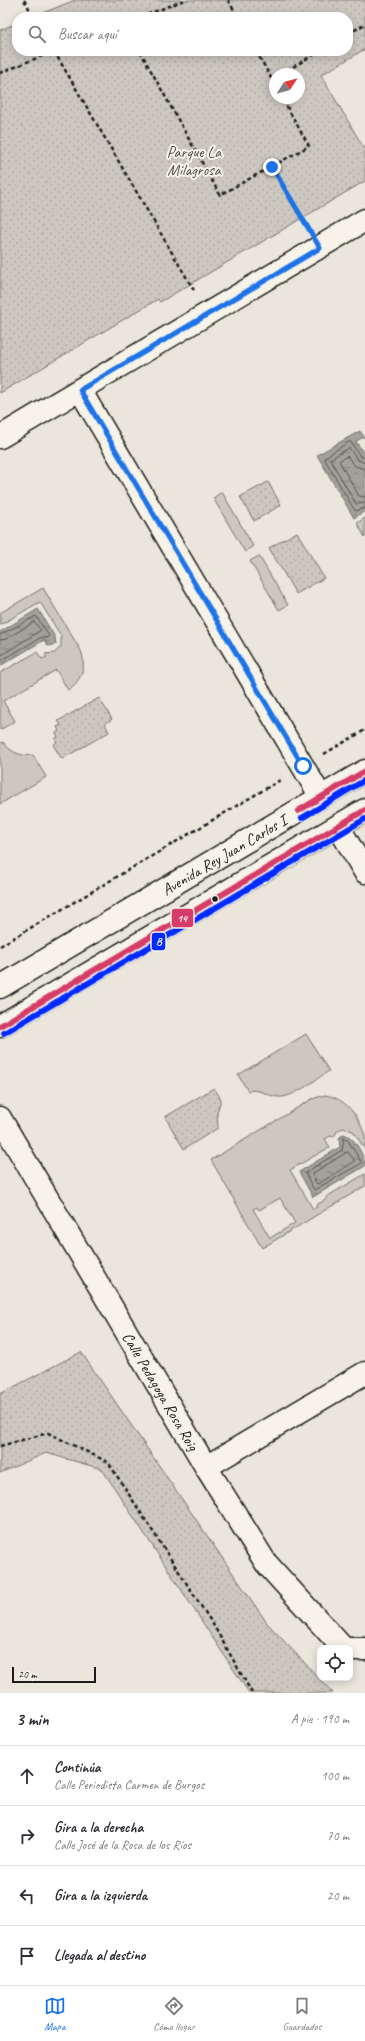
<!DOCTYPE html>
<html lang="es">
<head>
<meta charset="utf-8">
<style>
	body { margin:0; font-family:Caveat,sans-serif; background:#f7f7f7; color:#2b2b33 }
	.controls { position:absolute; right:12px; bottom:12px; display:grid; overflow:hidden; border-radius:8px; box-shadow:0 2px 10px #0003 }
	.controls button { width:36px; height:36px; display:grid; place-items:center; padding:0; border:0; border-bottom:1px solid #e1e1e2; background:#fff; color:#2b2b33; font:20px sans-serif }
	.compass { position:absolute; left:269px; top:68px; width:36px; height:36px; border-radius:50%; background:#fff; box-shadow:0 2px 10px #0003; rotate:54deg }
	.scale { position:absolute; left:12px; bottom:10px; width:84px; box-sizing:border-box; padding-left:4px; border:2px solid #1c1c1c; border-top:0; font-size:11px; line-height:14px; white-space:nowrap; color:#1c1c1c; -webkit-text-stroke:3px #f7f3e8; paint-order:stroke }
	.stop { position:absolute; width:12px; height:12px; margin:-9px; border:3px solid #1a73e8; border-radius:50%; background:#fff }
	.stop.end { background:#1a73e8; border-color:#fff; box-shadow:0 1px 4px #0008 }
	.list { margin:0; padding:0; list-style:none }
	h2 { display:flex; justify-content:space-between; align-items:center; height:52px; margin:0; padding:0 16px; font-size:17px }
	h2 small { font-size:13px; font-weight:400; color:#7c7c81 }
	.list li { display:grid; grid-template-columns:26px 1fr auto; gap:12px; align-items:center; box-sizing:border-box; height:60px; padding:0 16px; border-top:1px solid #e1e1e2 }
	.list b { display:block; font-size:15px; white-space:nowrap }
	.list p { margin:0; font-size:13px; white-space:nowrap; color:#7c7c81 }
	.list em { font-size:13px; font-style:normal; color:#7c7c81 }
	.icon { flex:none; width:22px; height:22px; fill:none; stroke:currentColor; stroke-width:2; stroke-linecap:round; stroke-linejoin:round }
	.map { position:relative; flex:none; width:365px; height:1693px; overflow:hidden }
	.search { position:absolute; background:#fff; box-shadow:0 2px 10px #0003; left:12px; right:12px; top:12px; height:44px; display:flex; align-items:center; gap:10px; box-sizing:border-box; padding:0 14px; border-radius:16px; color:#7c7c81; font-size:15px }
	.sheet { height:292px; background:#fff }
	nav { display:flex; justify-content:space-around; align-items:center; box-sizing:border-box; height:56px; border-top:1px solid #e1e1e2; background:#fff; font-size:11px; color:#7c7c81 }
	nav a { display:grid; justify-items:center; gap:2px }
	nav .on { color:#1a73e8 }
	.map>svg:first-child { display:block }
</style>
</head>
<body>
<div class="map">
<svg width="365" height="1693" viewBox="0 0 365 1693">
	<defs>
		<pattern id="grass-dots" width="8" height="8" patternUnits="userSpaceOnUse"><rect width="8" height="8" fill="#ccc8c0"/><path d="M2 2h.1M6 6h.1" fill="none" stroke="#afaba4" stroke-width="1.8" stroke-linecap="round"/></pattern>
		<pattern id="water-ripples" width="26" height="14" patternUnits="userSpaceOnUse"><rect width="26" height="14" fill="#a3a19a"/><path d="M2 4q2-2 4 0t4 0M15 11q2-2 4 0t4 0" fill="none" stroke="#84827d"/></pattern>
	</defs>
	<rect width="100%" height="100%" fill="#eae6dc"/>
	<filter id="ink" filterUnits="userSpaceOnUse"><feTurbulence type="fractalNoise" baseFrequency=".025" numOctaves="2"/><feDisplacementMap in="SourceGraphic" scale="8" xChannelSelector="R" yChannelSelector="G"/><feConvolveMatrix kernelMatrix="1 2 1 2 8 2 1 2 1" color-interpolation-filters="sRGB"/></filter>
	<g filter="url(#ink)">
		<g fill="url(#grass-dots)" stroke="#74726e" fill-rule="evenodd">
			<path d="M75 0H365V49L321 75 365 150V181L160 302 158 299 0 393V30L17 23V51H348V17H33ZM275 74H299V98H275Z"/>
			<polygon points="268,482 281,505 254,521 240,497"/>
			<polygon points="297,532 324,578 296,594 269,548"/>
			<polygon points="99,698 112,719 105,724 109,732 62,759 53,745 57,742 55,739 58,737 56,733 59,731 57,727 61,725 58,721"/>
			<polygon points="214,1088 221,1099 217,1113 218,1128 184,1149 165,1117"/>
			<polygon points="81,1352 267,1623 333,1693 249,1693 102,1469 46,1453 0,1473 0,1394"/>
		</g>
		<g fill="#ccc8c0" stroke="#74726e" fill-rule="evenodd">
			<polygon points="222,492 253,546 245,552 213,498"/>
			<polygon points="365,518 365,537 357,523"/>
			<polygon points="259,556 288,605 279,610 250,561"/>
			<path d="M43 588 81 651C87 667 81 681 68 690L56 670 3 701 15 721 0 730V673L37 652 42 659 47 657 45 654 55 653 61 646V636L40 602 0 625V613Z"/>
			<path d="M3 742C10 752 21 757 33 755L46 777 0 804V744Z"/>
			<path d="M306 1034 329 1071C316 1079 292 1099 278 1097 267 1096 260 1088 248 1091L238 1075Z"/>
			<path d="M325 1095C345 1098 358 1115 364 1133 365 1137 365 1144 365 1149L353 1131 343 1128 337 1131 334 1137 330 1136 325 1139 330 1147 290 1170 313 1209 317 1207 316 1205 327 1199 326 1197 365 1174V1186L262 1248 211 1160 312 1099ZM280 1198 295 1223 270 1238 253 1209 257 1207 259 1210Z"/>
		</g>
		<g fill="url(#water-ripples)" stroke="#6d6c68">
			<polygon points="360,431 364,437 356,441 365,456 365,511 354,518 317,455"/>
			<polygon points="38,609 55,637 56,644 48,646 44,640 0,666 0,632"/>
			<path d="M343 1134C354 1135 365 1157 365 1166L313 1197 299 1172 340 1147 339 1138Z"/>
		</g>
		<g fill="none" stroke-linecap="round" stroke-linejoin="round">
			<g stroke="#52514e" stroke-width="1">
				<polyline points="365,458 360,456 350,441 324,458 355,511 365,508"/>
				<polyline points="365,463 358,460 349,448 330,459 356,504 365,503"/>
				<polyline points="365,469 355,466 347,456 339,461 359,496 365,497"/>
				<polyline points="0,635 36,616 49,636 48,638 42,637 0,661"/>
				<polyline points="0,640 6,639 34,622 41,630 0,656"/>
				<polygon points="344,1138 347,1139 362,1163 314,1190 305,1173 342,1150"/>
				<polygon points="348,1152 354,1160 354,1162 318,1184 316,1183 312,1174"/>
			</g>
			<g stroke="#1c1c1c" stroke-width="25">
				<g id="minor">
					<polyline points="80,390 321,797"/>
					<polyline points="0,437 365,220"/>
					<polyline points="338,826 365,872"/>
					<path id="s1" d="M0 1118 206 1467 266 1563 343 1648"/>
					<polyline points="206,1467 365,1373"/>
					<polyline points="350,1649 365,1649"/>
				</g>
			</g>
			<g stroke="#1c1c1c" stroke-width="25">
				<g id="primary">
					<path id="s2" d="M0 987 365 771"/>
					<polyline points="0,1026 365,810"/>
				</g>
			</g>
			<g stroke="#1c1c1c" stroke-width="2.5" stroke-dasharray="4 3" stroke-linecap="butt">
				<polyline points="24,0 34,17"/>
				<polyline points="228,0 238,17"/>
				<polyline points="141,17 185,0"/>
				<polyline points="348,34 365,24"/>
				<polyline points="54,51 195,292"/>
				<polyline points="140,51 220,195 309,146 282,98"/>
				<polyline points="256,51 275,85"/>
				<polyline points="0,73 54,51"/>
				<polyline points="281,74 320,51"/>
				<polyline points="272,167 306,225"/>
				<polyline points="324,754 365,730"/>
				<polyline points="0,946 282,779"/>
				<polyline points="0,1446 48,1433 108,1462 214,1626 252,1693"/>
			</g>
			<use href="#minor" stroke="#f7f3e8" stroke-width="22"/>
			<use href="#primary" stroke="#f7f3e8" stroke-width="22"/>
			<g stroke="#f7f3e8" stroke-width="9">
				<g id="bus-1">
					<polyline points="298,811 365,771"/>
					<polyline points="0,1026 365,810"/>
				</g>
			</g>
			<g stroke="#f7f3e8" stroke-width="9">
				<g id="bus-2">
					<polyline points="302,818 365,780"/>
					<polyline points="4,1033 365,819"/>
				</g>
			</g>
			<use href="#bus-1" stroke="#d53c67" stroke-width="6"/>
			<use href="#bus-2" stroke="#002aff" stroke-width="6"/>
		</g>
	</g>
	<g fill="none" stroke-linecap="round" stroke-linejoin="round" filter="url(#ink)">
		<polyline stroke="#1a73e8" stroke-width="5" points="272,167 320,248 80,390 303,766"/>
	</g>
	<circle fill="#1c1c1c" stroke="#f7f3e8" stroke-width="1.5" cx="215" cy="899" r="3.5"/>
	<g text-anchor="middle" stroke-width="4" stroke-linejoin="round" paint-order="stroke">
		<g font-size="16" fill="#51504d" stroke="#f7f3e8">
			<text x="194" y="157">Parque La<tspan x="194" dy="18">Milagrosa</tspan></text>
		</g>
		<g font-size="16" fill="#1c1c1c" stroke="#f7f3e8">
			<text dy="6" stroke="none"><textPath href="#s2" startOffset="260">Avenida Rey Juan Carlos I</textPath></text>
			<text dy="6" stroke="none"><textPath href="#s1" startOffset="317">Calle Pedagoga Rosa Roig</textPath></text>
		</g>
	</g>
	<g stroke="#f7f3e8" stroke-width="1.5">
		<rect x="171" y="908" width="23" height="20" rx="4" fill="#d53c67"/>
		<rect x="151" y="932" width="15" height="19" rx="4" fill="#002aff"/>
	</g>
	<g font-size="11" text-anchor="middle" font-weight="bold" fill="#fff">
		<text x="182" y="922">14</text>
		<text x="159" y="945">B</text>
	</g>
</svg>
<div class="controls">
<button><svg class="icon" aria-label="locate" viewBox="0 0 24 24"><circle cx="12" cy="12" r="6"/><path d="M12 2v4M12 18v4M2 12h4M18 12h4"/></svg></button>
</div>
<svg class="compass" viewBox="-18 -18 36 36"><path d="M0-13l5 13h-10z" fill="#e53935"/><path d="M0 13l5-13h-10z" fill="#7c7c81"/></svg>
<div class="scale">20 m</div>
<div class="stop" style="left:303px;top:766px"></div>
<div class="stop end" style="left:272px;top:167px"></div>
<div class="search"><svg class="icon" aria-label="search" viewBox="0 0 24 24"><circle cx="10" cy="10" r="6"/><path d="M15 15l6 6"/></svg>Buscar aquí</div>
</div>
<section class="sheet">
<h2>3 min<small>A pie · 190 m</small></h2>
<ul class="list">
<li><svg class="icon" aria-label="ahead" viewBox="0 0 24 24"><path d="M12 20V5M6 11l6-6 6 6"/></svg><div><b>Continúa</b><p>Calle Periodista Carmen de Burgos</p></div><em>100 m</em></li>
<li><svg class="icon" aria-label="right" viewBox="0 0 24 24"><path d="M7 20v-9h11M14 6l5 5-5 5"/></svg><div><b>Gira a la derecha</b><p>Calle José de la Rosa de los Ríos</p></div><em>70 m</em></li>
<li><svg class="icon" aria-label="left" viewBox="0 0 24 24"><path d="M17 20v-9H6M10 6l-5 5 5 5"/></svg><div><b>Gira a la izquierda</b></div><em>20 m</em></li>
<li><svg class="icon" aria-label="arrive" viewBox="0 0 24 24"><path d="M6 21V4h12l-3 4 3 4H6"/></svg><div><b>Llegada al destino</b></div></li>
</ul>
</section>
<nav>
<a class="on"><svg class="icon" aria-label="map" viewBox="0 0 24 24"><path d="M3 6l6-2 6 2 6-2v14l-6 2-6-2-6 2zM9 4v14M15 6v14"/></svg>Mapa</a>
<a><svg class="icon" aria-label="directions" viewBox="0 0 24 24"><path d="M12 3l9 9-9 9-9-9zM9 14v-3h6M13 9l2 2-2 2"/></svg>Cómo llegar</a>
<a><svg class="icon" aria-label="saved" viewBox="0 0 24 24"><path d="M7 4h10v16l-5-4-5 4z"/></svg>Guardados</a>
</nav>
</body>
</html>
